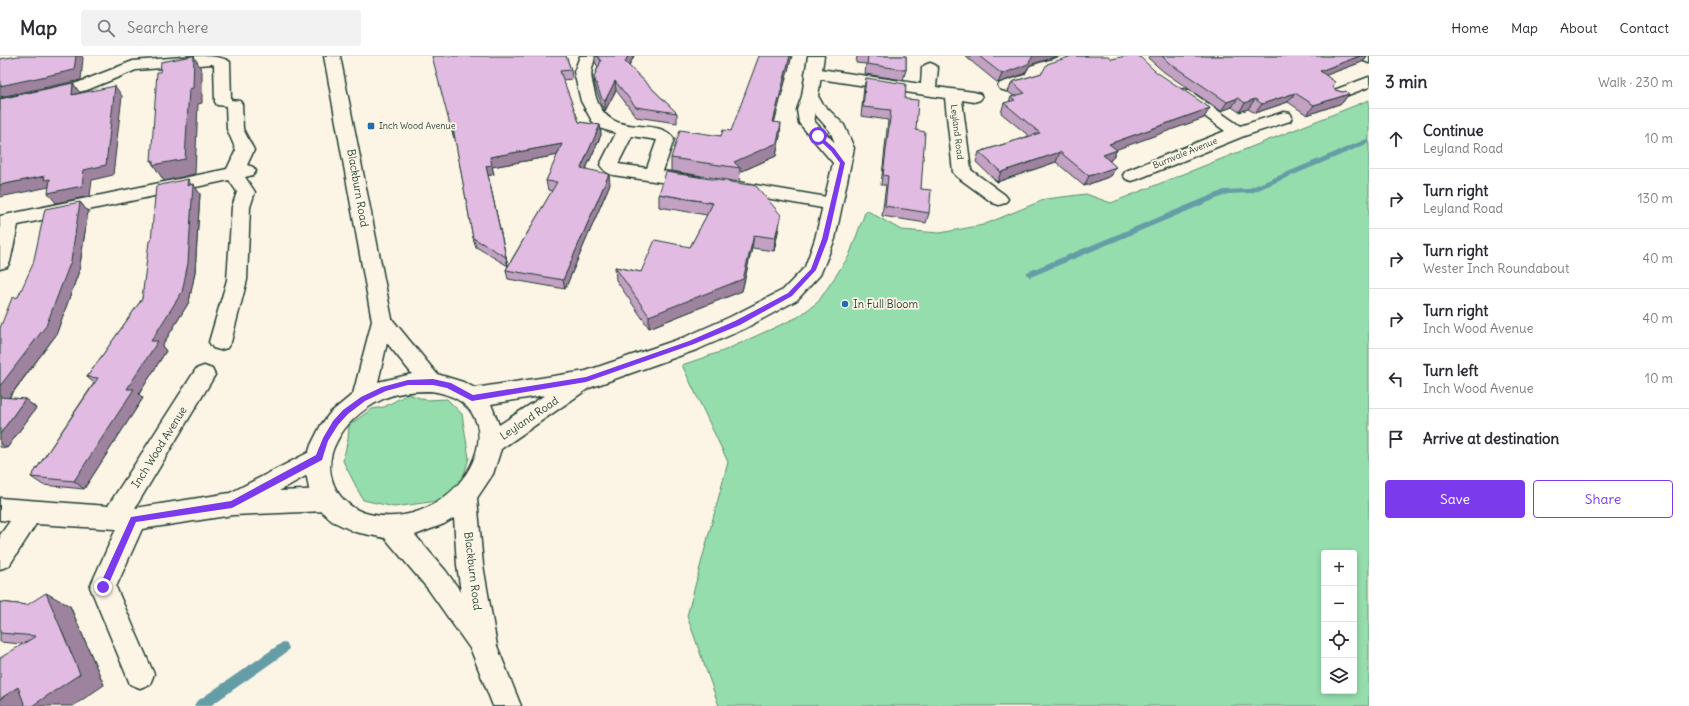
<!DOCTYPE html>
<html lang="en">
<head>
<meta charset="utf-8">
<style>
	body { margin:0; font-family:Delius,sans-serif; background:#f2f2f3; color:#2b2b33 }
	.controls { position:absolute; right:12px; bottom:12px; display:grid; overflow:hidden; border-radius:4px; box-shadow:0 2px 6px #0003 }
	.controls button { width:36px; height:36px; display:grid; place-items:center; padding:0; border:0; border-bottom:1px solid #e1e1e2; background:#fff; color:#2b2b33; font:20px sans-serif }
	.stop { position:absolute; width:12px; height:12px; margin:-9px; border:3px solid #7c3aed; border-radius:50%; background:#fff }
	.stop.end { background:#7c3aed; border-color:#fff; box-shadow:0 1px 4px #0008 }
	.list { margin:0; padding:0; list-style:none }
	h2 { display:flex; justify-content:space-between; align-items:center; height:52px; margin:0; padding:0 16px; font-size:17px }
	h2 small { font-size:13px; font-weight:400; color:#7c7c81 }
	.list li { display:grid; grid-template-columns:26px 1fr auto; gap:12px; align-items:center; box-sizing:border-box; height:60px; padding:0 16px; border-top:1px solid #e1e1e2 }
	.list b { display:block; font-size:15px; white-space:nowrap }
	.list p { margin:0; font-size:13px; white-space:nowrap; color:#7c7c81 }
	.list em { font-size:13px; font-style:normal; color:#7c7c81 }
	.actions { display:flex; gap:8px; padding:12px 16px }
	.actions a { flex:1; padding:9px 0; border:1px solid #7c3aed; border-radius:4px; text-align:center; font-size:14px; color:#7c3aed }
	.actions .main { background:#7c3aed; color:#fff }
	.icon { flex:none; width:22px; height:22px; fill:none; stroke:currentColor; stroke-width:2; stroke-linecap:round; stroke-linejoin:round }
	.map { position:relative; flex:none; width:1369px; height:650px; overflow:hidden }
	header { display:flex; align-items:center; gap:24px; box-sizing:border-box; height:56px; padding:0 20px; background:#fff; border-bottom:1px solid #e1e1e2 }
	header strong { font-size:19px }
	nav { display:flex; gap:22px; margin-inline-start:auto; font-size:14px }
	.search { width:280px; height:36px; background:#f2f2f3; display:flex; align-items:center; gap:10px; box-sizing:border-box; padding:0 14px; border-radius:4px; color:#7c7c81; font-size:15px }
	main { display:flex }
	aside { flex:1; background:#fff }
	.map>svg:first-child { display:block }
</style>
</head>
<body>
<header>
<strong>Map</strong>
<div class="search"><svg class="icon" aria-label="search" viewBox="0 0 24 24"><circle cx="10" cy="10" r="6"/><path d="M15 15l6 6"/></svg>Search here</div>
<nav><a>Home</a><a>Map</a><a>About</a><a>Contact</a></nav>
</header>
<main>
<div class="map">
<svg width="1369" height="650" viewBox="0 0 1369 650">
	<rect width="100%" height="100%" fill="#fcf5e5"/>
	<filter id="ink" filterUnits="userSpaceOnUse"><feTurbulence type="fractalNoise" baseFrequency=".025" numOctaves="2"/><feDisplacementMap in="SourceGraphic" scale="8" xChannelSelector="R" yChannelSelector="G"/><feConvolveMatrix kernelMatrix="1 2 1 2 8 2 1 2 1" color-interpolation-filters="sRGB"/></filter>
	<g filter="url(#ink)">
		<g fill="#95ddac" stroke="#5a8d70" fill-rule="evenodd">
			<path d="M1369 44V650H719L687 560 728 406 682 309 723 295 798 261 818 246 849 200 866 154 901 174 940 177 983 169 1046 143 1086 138 1111 147ZM1324 497H1354V635H1324Z"/>
			<polygon points="408,338 426,344 447,343 462,358 469,402 460,432 438,445 394,451 363,444 343,405 348,383 349,369 372,353 384,351"/>
		</g>
		<g fill="none" stroke-linecap="round" stroke-linejoin="round">
			<g fill="#659da7" fill-rule="evenodd">
				<polygon points="1369,82 1369,87 1251,137 1228,138 1033,220 1030,221 1026,218 1027,216 1224,134 1247,133"/>
				<polygon points="283,586 287,588 289,592 287,596 210,650 194,650 196,646"/>
			</g>
			<g stroke="#1f3d34" stroke-width="3">
				<g id="street">
					<path d="M195 0C205 0 223 0 230 6L231 44 240 45 242 48 243 73 254 94 247 109 253 111 256 115 253 119 245 121 255 136 250 151 247 224 231 286 227 292 220 294 213 292 209 286 227 224 232 151 237 136 229 124 18 169 10 206 7 211 0 213V160L227 113 236 94 227 73 226 50 217 49 215 46 214 9 212 8 136 14 87 34 0 53V43L77 27 133 5Z"/>
					<path d="M580 0H596C589 18 591 20 595 38 608 88 657 57 674 83L663 115 700 121 703 125 700 129 694 131 613 119C607 117 604 115 600 109L616 77 602 73 592 65 581 45 574 16ZM632 80 657 84 647 112 618 108Z"/>
					<polygon points="1063,0 1087,0 1084,3 1042,16 1038,25 1006,35 1000,33 998,30 1000,27 1025,19 1030,10"/>
					<polygon points="1356,0 1369,0 1369,7 1359,3"/>
					<polygon points="930,7 935,9 938,12 936,31 974,36 980,38 982,41 980,44 974,46 962,44 971,114 1005,139 1008,143 1005,147 999,149 993,147 956,120 953,116 945,42 813,22 807,20 805,17 807,14 813,12 921,28 922,12 925,9"/>
					<polygon points="1369,21 1369,31 1335,44 1329,42 1327,39 1329,36"/>
					<polygon points="1184,33 1190,35 1240,70 1284,56 1290,57 1292,61 1290,65 1244,80 1138,123 1132,125 1126,123 1123,119 1126,115 1225,75 1178,41 1176,38 1178,35"/>
					<polygon points="732,125 833,142 839,144 842,148 839,152 833,154 726,135 723,131 726,127"/>
					<polygon points="204,310 212,313 215,319 135,452 230,437 319,391 327,394 331,401 327,408 279,435 327,433 336,436 339,444 336,452 327,455 233,459 142,473 116,531 154,618 150,628 140,632 130,628 90,531 116,473 36,468 9,510 0,513 0,479 10,465 0,464 0,442 108,450 196,313"/>
				</g>
			</g>
			<g stroke="#1f3d34" stroke-width="3">
				<path id="secondary" d="M324 0H340L392 263 437 318 463 326 475 332 586 315 685 281 730 261 783 234 805 211 815 183 833 107 799 67 797 54 802 40 808 0H824L818 40 822 47 844 69 854 92 835 183 820 219 797 244 744 273 699 293 589 332 501 393 493 418 477 442 483 509 497 590 521 650H493L471 594 428 533 385 482 355 476 332 465 321 455 309 433 306 416 307 402 311 389 321 369 330 357 353 338 372 265ZM814 57 830 75 835 87 815 66ZM387 287 412 318 378 326ZM431 335C528 349 461 479 369 458 336 450 320 415 337 385 346 367 363 353 381 344 396 336 414 335 431 335ZM545 339 499 369 491 348ZM454 462 457 509 461 536 446 515 415 479 444 468Z"/>
			</g>
			<use href="#street" fill="#fcf5e5" fill-rule="evenodd"/>
			<use href="#secondary" fill="#fcf5e5" fill-rule="evenodd"/>
		</g>
		<g fill="#c2a1c3" stroke="#1f3d34" fill-rule="evenodd">
			<path d="M566 0 571 14 572 23 563 24 579 66 600 69 601 79 586 113 610 128 565 233 508 223 506 214 508 210 476 191 473 182 455 82H454ZM558 99 546 125 548 134 552 135 508 210 488 120 494 118 492 111Z"/>
			<polygon points="595,0 634,0 629,10 677,57 677,67 636,61 616,34 605,55 603,52 595,30 594,21 598,11 595,6"/>
			<polygon points="857,0 906,0 906,14 903,24 865,18 866,8 856,7"/>
			<polygon points="966,0 1058,0 1030,9 1024,18 998,27 966,1"/>
			<polygon points="1149,0 1367,0 1362,6 1326,19 1335,34 1349,38 1342,47 1307,59 1288,46 1255,57 1248,53 1239,56 1232,51 1221,55 1164,16 1148,2"/>
			<polygon points="1112,3 1204,62 1116,93 1117,94 1111,104 1109,105 1116,111 1111,120 1084,130 1056,106 997,126 976,106 979,96 1029,80 1001,57 1004,47 1009,46 1011,41 1014,40 1008,36 1012,26 1042,17"/>
			<polygon points="866,22 905,43 916,74 921,133 929,157 926,167 882,160 886,129 881,129 888,64 861,60 864,31"/>
			<polygon points="775,66 780,80 776,100 740,116 739,126 671,115 671,102 731,75"/>
			<polygon points="193,128 200,138 195,216 189,246 162,290 166,295 139,338 143,342 84,433 43,429 31,421 94,327 87,321 142,243 151,185 191,129"/>
			<polygon points="659,138 781,159 779,171 774,195 752,192 742,235 649,272 616,224 615,211 641,216 690,191 707,159 659,151"/>
			<polygon points="80,146 88,156 79,215 56,279 9,342 25,343 36,352 7,392 0,391 0,272 18,241"/>
			<polygon points="0,546 27,549 70,550 104,629 22,588 0,586"/>
		</g>
		<g fill="#9e839f" stroke="#1f3d34">
			<polygon points="76,0 82,0 83,2 81,24 0,41 0,30"/>
			<polygon points="194,0 202,15 202,47 198,48 195,118 164,125 151,105 189,33"/>
			<polygon points="628,0 634,0 626,16 625,6"/>
			<polygon points="790,0 792,0 771,79 773,66"/>
			<polygon points="1033,0 1058,0 1030,9 1024,18 998,27 1002,18"/>
			<polygon points="1360,0 1367,0 1362,6 1313,24 1320,15"/>
			<polygon points="615,25 616,34 605,55 605,45"/>
			<polygon points="73,27 80,37 72,39"/>
			<polygon points="115,30 122,40 113,119 92,124 90,140 56,147 48,137 84,114"/>
			<polygon points="1295,37 1288,46 1255,57 1262,48"/>
			<polygon points="1349,38 1342,47 1307,59 1314,49"/>
			<polygon points="1238,42 1232,51 1221,55 1227,46"/>
			<polygon points="1255,43 1248,53 1239,56 1245,47"/>
			<polygon points="1210,52 1204,62 1104,98 1109,88"/>
			<polygon points="781,67 780,80 776,100 740,116 740,112 734,106"/>
			<polygon points="600,69 601,79 582,121 581,112"/>
			<polygon points="453,72 455,82 454,82 451,73"/>
			<polygon points="562,88 564,98 492,111 494,118 488,120 508,210 486,110 490,101"/>
			<polygon points="1117,94 1111,104 1098,109 1103,99"/>
			<polygon points="1060,96 1056,106 997,126 1001,116"/>
			<polygon points="1116,111 1111,120 1084,130 1089,120"/>
			<polygon points="609,118 610,128 565,233 563,224"/>
			<polygon points="45,120 50,123 49,131 0,141 0,129"/>
			<polygon points="188,123 193,132 193,128 200,138 195,216 189,246 162,290 166,295 139,338 143,342 84,433 74,425 127,333 151,285 187,130"/>
			<polygon points="80,146 88,156 79,215 56,279 3,349 0,347 0,330"/>
			<polygon points="781,159 779,171 774,195 775,182"/>
			<polygon points="754,179 752,192 742,235 649,272 649,260"/>
			<polygon points="25,343 36,352 7,392 0,387 0,378"/>
			<polygon points="46,537 70,550 104,629 73,650 32,650"/>
			<polygon points="18,631 32,650 0,650 0,643"/>
		</g>
		<g fill="#e2bbe3" stroke="#1f3d34">
			<polygon points="18,0 76,0 74,14 0,30 0,3"/>
			<polygon points="192,0 194,0 193,32 189,33 185,103 153,109 153,104 151,105 157,16 160,16 161,6"/>
			<polygon points="432,0 566,0 571,14 560,15 579,66 600,69 581,112 609,118 563,224 506,214 557,126 546,125 562,88 490,101 492,109 486,110 506,201 473,182 453,72 451,73"/>
			<polygon points="597,0 628,0 625,6 677,57 636,51 615,25 605,45 602,43 594,21 601,5"/>
			<polygon points="759,0 790,0 773,66 781,67 777,87 734,106 740,112 671,102 680,74 721,80 723,74 731,75"/>
			<polygon points="868,0 906,0 906,14 867,8"/>
			<polygon points="979,0 1033,0 1028,8 1002,18"/>
			<polygon points="1072,0 1108,0 1112,3 1125,0 1139,0 1155,15 1210,52 1109,88 1117,94 1103,99 1116,111 1089,120 1060,96 1001,116 979,96 1040,77 1004,47 1015,44 1011,41 1025,37 1012,26 1042,17 1047,8"/>
			<polygon points="1162,0 1360,0 1320,15 1335,26 1333,30 1335,34 1342,36 1346,35 1349,38 1314,49 1295,37 1262,48 1255,43 1245,47 1238,42 1227,46 1169,7"/>
			<polygon points="866,22 906,28 905,43 918,44 916,74 925,76 921,133 931,134 929,157 885,150 888,120 883,119 891,54 863,51"/>
			<polygon points="73,27 72,39 115,30 106,109 84,114 82,130 48,137 50,123 44,124 45,120 0,129 0,43"/>
			<polygon points="666,116 756,130 781,159 775,182 754,179 743,223 649,260 615,211 641,216 655,184 690,191 713,147 659,138"/>
			<polygon points="188,123 187,130 193,128 188,207 182,236 151,285 158,285 127,333 134,333 74,425 31,421 98,322 87,321 142,243 149,185 151,185 156,130"/>
			<polygon points="80,146 71,205 46,270 0,330 0,272 12,242 18,241 33,208 45,153"/>
			<polygon points="0,341 25,343 0,378"/>
			<polygon points="46,537 80,618 32,650 25,650 18,631 0,643 0,602 36,580 0,577 0,546 27,549"/>
		</g>
	</g>
	<polygon fill="#7c3aed" points="816,79 819,79 834,92 845,107 828,183 816,214 792,240 740,269 694,288 586,326 472,345 447,332 433,329 408,329 386,335 365,345 348,358 338,369 328,385 322,404 232,452 136,466 106,534 100,534 99,531 131,461 231,445 316,399 323,382 333,365 343,354 361,341 382,331 408,324 433,323 451,327 473,339 586,321 689,285 735,265 788,237 811,213 822,183 840,107 831,95 816,81"/>
	<g fill="#1f6fb2" stroke="#fcf5e5" stroke-width="1.5">
		<rect x="367" y="66" width="8" height="8" rx="2"/>
		<circle cx="845" cy="248" r="4"/>
	</g>
	<g text-anchor="middle" stroke-width="3.5" stroke-linejoin="round" paint-order="stroke">
		<g font-size="9" fill="#1f3d34" stroke="#fcf5e5" text-anchor="start">
			<text x="379" y="73">Inch Wood Avenue</text>
		</g>
		<g font-size="9" fill="#1f3d34" stroke="#fcf5e5">
			<text transform="translate(957 76) rotate(83)" y="3">Leyland Road</text>
			<text transform="translate(1185 97) rotate(-22)" y="3">Burnvale Avenue</text>
		</g>
		<g font-size="11" fill="#1f3d34" stroke="#fcf5e5">
			<text transform="translate(358 132) rotate(80)" y="4">Blackburn Road</text>
			<text transform="translate(529 362) rotate(-34)" y="4">Leyland Road</text>
			<text transform="translate(159 391) rotate(-58)" y="4">Inch Wood Avenue</text>
			<text transform="translate(473 515) rotate(83)" y="4">Blackburn Road</text>
		</g>
		<g font-size="11" fill="#1f3d34" stroke="#fcf5e5" text-anchor="start">
			<text x="853" y="252">In Full Bloom</text>
		</g>
	</g>
</svg>
<div class="controls">
<button>+</button>
<button>−</button>
<button><svg class="icon" aria-label="locate" viewBox="0 0 24 24"><circle cx="12" cy="12" r="6"/><path d="M12 2v4M12 18v4M2 12h4M18 12h4"/></svg></button>
<button><svg class="icon" aria-label="layers" viewBox="0 0 24 24"><path d="M12 4l9 5-9 5-9-5zM3 14l9 5 9-5"/></svg></button>
</div>
<div class="stop" style="left:818px;top:80px"></div>
<div class="stop end" style="left:103px;top:531px"></div>
</div>
<aside>
<h2>3 min<small>Walk · 230 m</small></h2>
<ul class="list">
<li><svg class="icon" aria-label="ahead" viewBox="0 0 24 24"><path d="M12 20V5M6 11l6-6 6 6"/></svg><div><b>Continue</b><p>Leyland Road</p></div><em>10 m</em></li>
<li><svg class="icon" aria-label="right" viewBox="0 0 24 24"><path d="M7 20v-9h11M14 6l5 5-5 5"/></svg><div><b>Turn right</b><p>Leyland Road</p></div><em>130 m</em></li>
<li><svg class="icon" aria-label="right" viewBox="0 0 24 24"><path d="M7 20v-9h11M14 6l5 5-5 5"/></svg><div><b>Turn right</b><p>Wester Inch Roundabout</p></div><em>40 m</em></li>
<li><svg class="icon" aria-label="right" viewBox="0 0 24 24"><path d="M7 20v-9h11M14 6l5 5-5 5"/></svg><div><b>Turn right</b><p>Inch Wood Avenue</p></div><em>40 m</em></li>
<li><svg class="icon" aria-label="left" viewBox="0 0 24 24"><path d="M17 20v-9H6M10 6l-5 5 5 5"/></svg><div><b>Turn left</b><p>Inch Wood Avenue</p></div><em>10 m</em></li>
<li><svg class="icon" aria-label="arrive" viewBox="0 0 24 24"><path d="M6 21V4h12l-3 4 3 4H6"/></svg><div><b>Arrive at destination</b></div></li>
</ul>
<div class="actions"><a class="main">Save</a><a>Share</a></div>
</aside>
</main>
</body>
</html>
